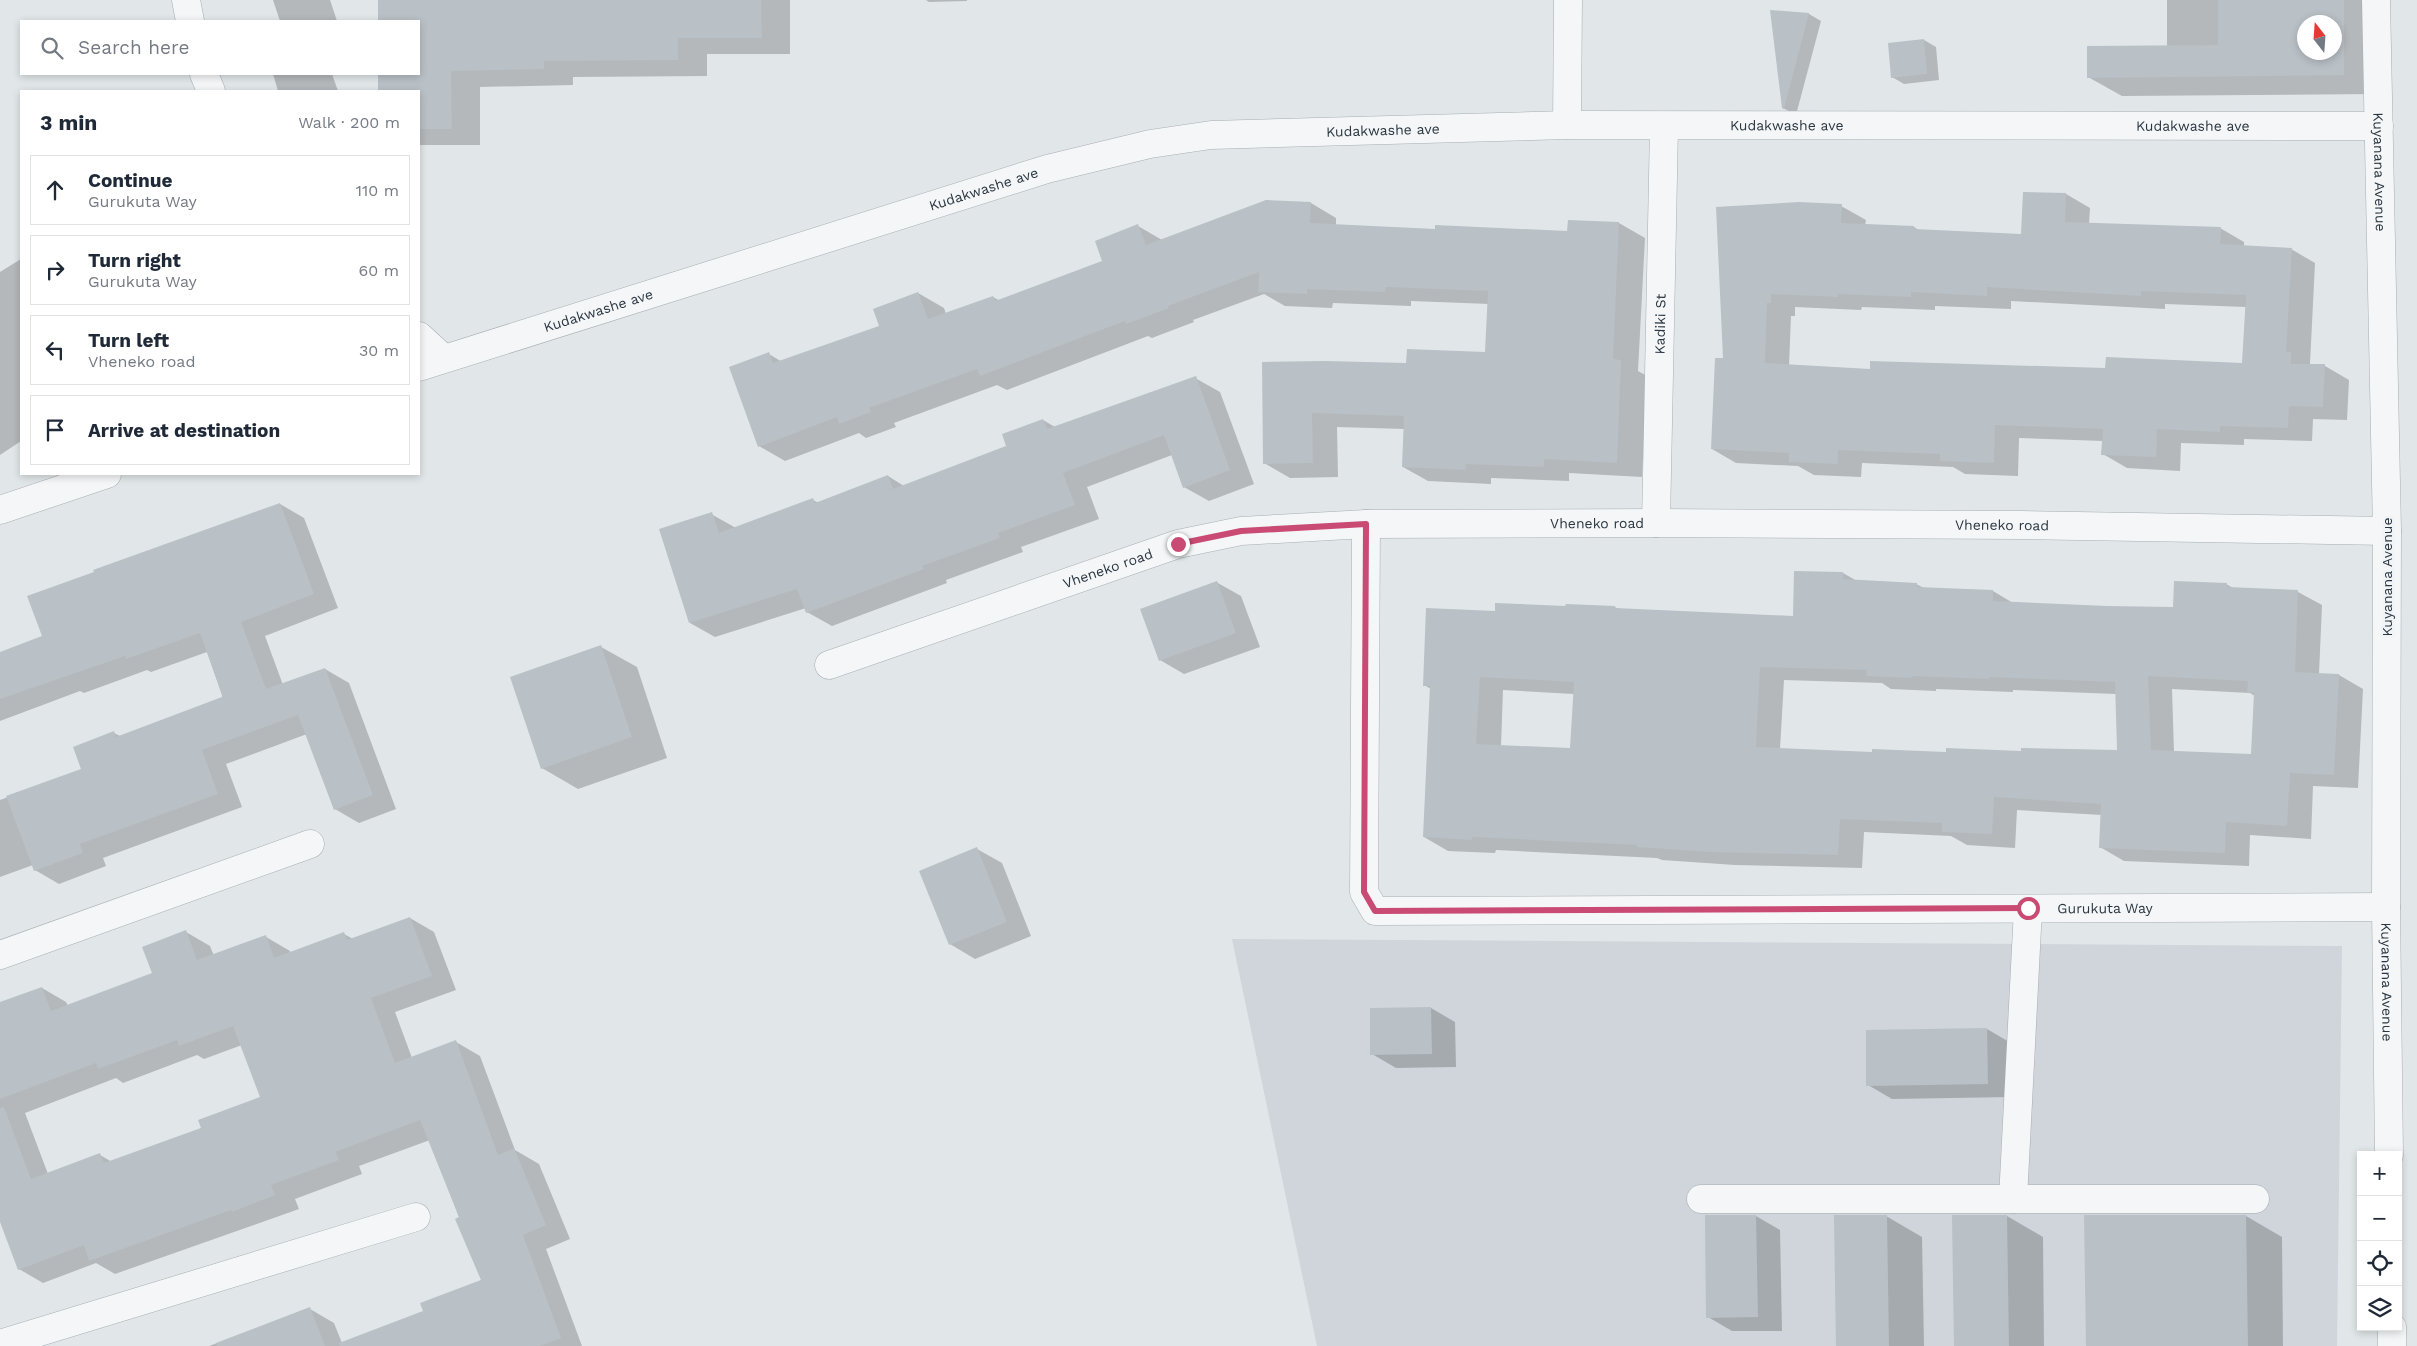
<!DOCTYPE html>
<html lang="en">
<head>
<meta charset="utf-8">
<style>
	body { margin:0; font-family:"Work Sans",sans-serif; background:#f2f2f3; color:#1f2937 }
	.controls { position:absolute; right:15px; bottom:15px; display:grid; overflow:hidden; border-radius:0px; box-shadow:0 2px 8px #0003 }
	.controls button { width:45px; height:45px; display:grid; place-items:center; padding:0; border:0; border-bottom:1px solid #e0e1e3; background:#fff; color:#1f2937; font:25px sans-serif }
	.compass { position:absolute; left:2297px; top:15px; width:45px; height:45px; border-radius:50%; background:#fff; box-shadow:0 2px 8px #0003; rotate:343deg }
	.stop { position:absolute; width:15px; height:15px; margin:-11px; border:4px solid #c94b74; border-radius:50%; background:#fff }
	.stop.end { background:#c94b74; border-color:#fff; box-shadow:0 1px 5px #0008 }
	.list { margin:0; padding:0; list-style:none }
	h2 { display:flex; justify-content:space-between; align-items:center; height:65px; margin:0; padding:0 20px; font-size:21px }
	h2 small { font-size:16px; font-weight:400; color:#747a83 }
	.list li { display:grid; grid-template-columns:32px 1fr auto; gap:15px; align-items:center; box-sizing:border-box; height:70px; margin:0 10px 10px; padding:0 10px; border:1px solid #e0e1e3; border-radius:0px }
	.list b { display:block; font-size:19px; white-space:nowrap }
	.list p { margin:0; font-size:16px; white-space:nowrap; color:#747a83 }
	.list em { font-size:16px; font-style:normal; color:#747a83 }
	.icon { flex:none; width:28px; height:28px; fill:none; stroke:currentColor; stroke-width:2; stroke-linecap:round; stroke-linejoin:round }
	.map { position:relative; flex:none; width:2417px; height:1346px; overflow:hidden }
	.search { position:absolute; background:#fff; box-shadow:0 2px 8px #0003; left:20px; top:20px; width:400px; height:55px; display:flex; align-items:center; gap:12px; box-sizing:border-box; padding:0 18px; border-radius:0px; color:#747a83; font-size:19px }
	.panel { position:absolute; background:#fff; box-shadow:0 2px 8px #0003; left:20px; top:90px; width:400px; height:385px; border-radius:0px }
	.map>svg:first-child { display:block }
</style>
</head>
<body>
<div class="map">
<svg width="2417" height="1346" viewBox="0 0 2417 1346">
	<rect width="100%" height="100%" fill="#e1e6e9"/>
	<polygon fill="#cfd5db" points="1232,939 2342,946 2337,1346 1317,1346"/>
	<g fill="#0003" fill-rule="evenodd">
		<polygon points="273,0 330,0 337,21 280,21"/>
		<polygon points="379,0 790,0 790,54 707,54 707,76 573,77 573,85 480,87 480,145 419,145 419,91 379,91 379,74 419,74 419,21 379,21"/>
		<polygon points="926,0 967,0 967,1 929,2"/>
		<path d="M2167 0H2377L2378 94 2122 96 2088 77 2167 47ZM2304 22H2334V52H2304Z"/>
		<polygon points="1772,12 1809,14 1821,21 1796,115 1783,108"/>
		<polygon points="1924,40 1936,47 1939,80 1904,84 1892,77"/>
		<polygon points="273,74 332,74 338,91 278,91"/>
		<path d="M2066 194 2090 208 2089 224 2220 228 2244 242V247L2291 249 2315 263 2310 364 2325 366 2349 380 2347 420 2313 419 2312 441 2244 439V445L2181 443 2180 471 2127 468 2103 454V441L2019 438 2018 476 1965 474 1953 467 1862 463 1861 477 1814 475 1798 466 1736 463 1712 449 1725 360 1717 208 1841 206 1866 220 1865 225 1914 227 1920 231 2022 235ZM2011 301 2165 309V304L2246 307 2244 364 2107 370H1871L1789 366 1791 316H1795V307L1861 310 1862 307 1935 310V306L2011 309Z"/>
		<polygon points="1311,203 1336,218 1336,226 1437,230 1569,232 1569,221 1619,223 1645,238 1638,371 1647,376 1642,477 1569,473 1569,481 1491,478 1491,484 1428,481 1403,467 1405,429 1337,427 1338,477 1290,478 1264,463 1263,363 1407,365 1487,354 1489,304 1411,301 1411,306 1333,303 1332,308 1285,306 1264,294 1193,320 1194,322 1152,338 1148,336 1007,390 997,385 894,423 896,427 866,438 859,433 785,461 759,446 769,354 782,362 881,327 918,293 944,308 946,314 993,297 1000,301 1104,261 1138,226 1162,240"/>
		<polygon points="21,259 21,441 0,455 0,272"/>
		<polygon points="1195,378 1220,392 1254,484 1209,501 1184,487 1172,455 1087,487 1099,519 1021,547 1023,552 946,580 947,583 832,626 807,612 806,608 715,637 690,623 661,530 711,514 736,528 813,500 819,503 888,476 904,486 1008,447 1043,420 1055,427"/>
		<polygon points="280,504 304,518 338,608 265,636 283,685 325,669 349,683 396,809 359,823 335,809 307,734 226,764 242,807 103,858 106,866 59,884 35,870 33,865 0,877 0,800 83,770 114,733 120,736 223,698 207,652 151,672 147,670 84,693 80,691 0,721 0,653 44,637"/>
		<path d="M1795 572 1843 573 1857 581 1916 584 1924 588 1993 591 2013 603 2107 607 2174 608 2226 584 2233 588 2298 592 2322 605 2319 674 2339 675 2363 689 2358 788 2313 786 2311 839 2250 835 2249 866 2124 861 2100 847 2102 815 2017 810 2015 848 1967 845 1951 836 1864 832 1862 868 1735 865 1662 860 1657 858 1496 850 1495 853 1448 851 1424 837 1431 689 1424 685 1496 613 1615 607 1620 610 1794 617ZM1784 680 1882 683 1891 689 1936 691V689L2013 692V690L2116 694 2118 752 1873 753 1780 749ZM2172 689 2250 693 2255 696 2253 755 2174 752ZM1503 690 1574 694 1572 750 1501 746Z"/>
		<polygon points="1216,582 1241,596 1260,647 1184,674 1160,660"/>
		<polygon points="601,647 637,667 667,758 578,789 542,768"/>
		<polygon points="977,849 1002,863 1031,936 975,959 950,944 921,872"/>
		<path d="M410 918 434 932 456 990 395 1012 412 1058 456 1042 480 1056 515 1150 539 1164 570 1239 546 1249 582 1346H209L310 1309 334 1323 342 1343 424 1312 483 1281 430 1140 359 1166 362 1174 295 1199 299 1209 115 1274 96 1263 43 1283 19 1269 0 1218V1003L42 988 66 1002 68 1006 154 974 186 932 210 946 214 956 266 937 290 951 291 954 344 934 353 939ZM242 1045 262 1098 203 1129 112 1162 100 1155 48 1174 25 1113 116 1078 123 1083 197 1055 204 1059Z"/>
		<polygon points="1431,1008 1455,1022 1456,1067 1396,1068 1372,1054"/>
		<polygon points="1987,1029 2011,1043 2012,1097 1892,1099 1868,1085"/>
		<polygon points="1756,1216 1780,1230 1782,1331 1732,1331 1708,1317"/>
		<polygon points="1886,1216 1922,1237 1924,1346 1837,1346"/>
		<polygon points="1953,1216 2007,1216 2043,1237 2044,1346 1955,1346"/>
		<polygon points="2086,1216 2246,1216 2282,1237 2283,1346 2087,1346"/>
	</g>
	<g fill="#b9c0c6" fill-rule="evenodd">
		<polygon points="378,0 761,0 762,38 678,38 678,60 544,61 544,69 451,71 452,129 419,129 419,91 378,91 378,74 419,74 419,21 378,21"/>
		<path d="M2218 0H2344V75L2087 78V46L2218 45ZM2304 22H2334V52H2304Z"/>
		<polygon points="1770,10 1809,13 1784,109 1782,108"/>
		<polygon points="1924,39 1927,74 1891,78 1888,43"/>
		<path d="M2023 192 2066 193 2065 222 2221 227 2220 244 2292 248 2286 352H2291V364H2325L2323 407 2289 406 2288 428 2220 426V432L2157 429 2156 457 2101 455 2103 429 1995 425 1994 463 1940 461V454L1838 450V464L1789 462V453L1711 449 1715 358H1723L1716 207 1799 202 1842 204 1841 223 1914 226V229L2021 234ZM1987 287 2141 296V291L2246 295 2242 363 2106 357 2105 368 1870 361V369L1765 363 1767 303H1771V294L1838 297V294L1911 297V292L1987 296Z"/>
		<polygon points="1266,200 1311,202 1310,223 1435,229 1435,225 1567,231 1568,220 1619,222 1613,359 1621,360 1617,463 1544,459 1544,467 1466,464 1465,470 1402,467 1404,416 1312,413 1313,463 1263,464 1262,362 1325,361 1406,363 1407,349 1485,352 1488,291 1386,287 1385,292 1307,289 1307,294 1258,292 1259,272 1168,306 1169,308 1126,324 1125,321 980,376 977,369 869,408 871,412 839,424 837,417 758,447 729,367 769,352 773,363 879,326 873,309 918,292 928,319 993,296 995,301 1102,261 1095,241 1138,224 1146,245"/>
		<polygon points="1196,376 1230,470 1183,488 1164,435 1063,473 1075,505 998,533 1000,538 922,566 924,569 806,613 797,589 689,623 659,529 712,512 719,533 813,498 815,503 888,475 893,489 1006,446 1002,434 1043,419 1047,429"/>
		<polygon points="280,503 314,594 241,622 266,689 325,668 373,795 334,810 298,715 202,750 218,794 80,844 83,853 34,871 6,796 81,769 73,747 114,731 116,737 222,697 222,694 200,633 126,659 125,656 0,699 0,652 42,636 27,596 94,572 93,570"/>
		<path d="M1794 571 1843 572V579L1917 583V587L1993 590V601L2107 606 2173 607 2174 581 2227 583V587L2298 590 2295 672 2339 674 2334 775 2290 773 2287 826 2226 822 2225 853 2099 848 2101 804 1994 797 1992 834 1942 832V823L1840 819 1838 855 1710 852 1637 847V845L1472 837V840L1423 837 1430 686H1423L1426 608 1495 611V603L1565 606 1566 604 1615 606V608L1793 616ZM1760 667 1867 670 1866 676 1912 678 1913 676 1989 679V677L2115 682 2117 750 2021 748V751L1946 748V752L1872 749V752L1756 747ZM2148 676 2248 681 2247 692 2254 693 2251 754 2151 750ZM1480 677 1574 682 1570 748 1476 744Z"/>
		<polygon points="1217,581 1236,633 1159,661 1140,609"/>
		<polygon points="601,645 632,737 541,769 510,677"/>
		<polygon points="977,847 1007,922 949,945 919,871"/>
		<polygon points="410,917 432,976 371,998 395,1063 456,1040 498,1155 514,1148 546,1225 523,1235 561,1338 539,1346 340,1346 339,1343 423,1311 420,1303 481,1280 455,1219 459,1217 420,1120 335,1152 339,1160 271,1185 275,1195 232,1212 231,1210 89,1261 84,1245 18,1270 0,1222 0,1108 4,1107 31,1179 100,1153 104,1163 201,1128 198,1120 260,1097 233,1026 179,1046 177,1040 98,1069 96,1063 0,1099 0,1002 42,987 51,1011 152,973 142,947 186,930 197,960 266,935 274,958 344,932 347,940"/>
		<polygon points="1431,1007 1432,1054 1370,1055 1370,1008"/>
		<polygon points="1987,1028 1988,1084 1866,1086 1866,1030"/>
		<polygon points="1705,1215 1756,1215 1758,1317 1706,1318"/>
		<polygon points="1834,1215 1887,1215 1889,1346 1836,1346"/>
		<polygon points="1952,1215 2007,1215 2009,1346 1954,1346"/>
		<polygon points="2084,1215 2246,1215 2248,1346 2086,1346"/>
		<polygon points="310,1307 325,1346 217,1346 216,1343"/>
	</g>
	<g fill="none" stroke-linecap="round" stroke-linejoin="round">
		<g stroke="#a6aeb3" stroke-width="29">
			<g id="minor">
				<polyline points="186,0 190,21"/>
				<path id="s1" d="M2376 0 2387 531 2386 907 2389 1155"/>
				<polyline points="204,74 211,91"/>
				<polyline points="1567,125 1568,0"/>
				<polyline points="419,336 443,358"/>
				<path id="s2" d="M419 367 1047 169 1150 144 1211 135 1567 125 2379 126"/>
				<polyline points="0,510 107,474"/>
				<path id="s3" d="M1656 523 1664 127"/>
				<path id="s4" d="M1366 524 1364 892 1375 911 2386 907"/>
				<path id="s5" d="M829 665 1178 544 1241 531 1366 524 1656 523 2021 525 2387 531"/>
				<polyline points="0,955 310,844"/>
				<polyline points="1701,1199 2255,1199"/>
				<polyline points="2013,1199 2028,909"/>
				<polyline points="2392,1327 2392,1346"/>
				<polyline points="0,1344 416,1217"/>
			</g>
		</g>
		<use href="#minor" stroke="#f4f6f8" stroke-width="28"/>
	</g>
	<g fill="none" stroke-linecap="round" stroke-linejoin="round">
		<polyline stroke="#c94b74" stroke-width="6" points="1178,544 1241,531 1366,524 1364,892 1375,911 2028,908"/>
	</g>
	<g text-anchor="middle" stroke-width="5" stroke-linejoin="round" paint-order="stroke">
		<g font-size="14" fill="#2a3640" stroke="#f1f4f7">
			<text dy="5" stroke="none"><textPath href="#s2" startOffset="1808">Kudakwashe ave</textPath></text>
			<text dy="5" stroke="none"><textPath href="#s2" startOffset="1402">Kudakwashe ave</textPath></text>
			<text dy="5" stroke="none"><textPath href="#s2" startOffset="998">Kudakwashe ave</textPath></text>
			<text dy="5" stroke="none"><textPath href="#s1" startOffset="172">Kuyanana Avenue</textPath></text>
			<text dy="5" stroke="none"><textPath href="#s2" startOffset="592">Kudakwashe ave</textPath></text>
			<text dy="5" stroke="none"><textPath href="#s2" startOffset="188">Kudakwashe ave</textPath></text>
			<text dy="5" stroke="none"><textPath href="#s3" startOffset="199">Kadiki St</textPath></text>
			<text dy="5" stroke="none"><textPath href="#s5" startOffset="790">Vheneko road</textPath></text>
			<text dy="5" stroke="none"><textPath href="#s5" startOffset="1195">Vheneko road</textPath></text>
			<text dy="5" stroke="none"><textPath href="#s5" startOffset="295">Vheneko road</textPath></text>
			<text transform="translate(2387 577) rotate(-90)" y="5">Kuyanana Avenue</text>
			<text dy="5" stroke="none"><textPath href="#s4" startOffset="1120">Gurukuta Way</textPath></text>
			<text dy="5" stroke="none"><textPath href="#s1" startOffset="982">Kuyanana Avenue</textPath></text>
		</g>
	</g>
</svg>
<div class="controls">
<button>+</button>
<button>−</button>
<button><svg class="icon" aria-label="locate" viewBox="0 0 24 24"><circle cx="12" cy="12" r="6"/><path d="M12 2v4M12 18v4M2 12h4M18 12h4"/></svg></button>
<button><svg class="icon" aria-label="layers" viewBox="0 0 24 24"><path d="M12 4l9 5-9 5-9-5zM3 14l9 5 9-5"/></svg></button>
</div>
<svg class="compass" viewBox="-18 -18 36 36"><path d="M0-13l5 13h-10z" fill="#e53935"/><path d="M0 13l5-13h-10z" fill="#747a83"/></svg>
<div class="stop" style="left:2028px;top:908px"></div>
<div class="stop end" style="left:1178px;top:544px"></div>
<div class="search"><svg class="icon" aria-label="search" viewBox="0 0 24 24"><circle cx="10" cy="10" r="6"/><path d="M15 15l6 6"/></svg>Search here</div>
<section class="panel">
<h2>3 min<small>Walk · 200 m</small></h2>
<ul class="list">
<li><svg class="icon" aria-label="ahead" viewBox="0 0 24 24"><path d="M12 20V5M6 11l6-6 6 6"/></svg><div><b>Continue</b><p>Gurukuta Way</p></div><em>110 m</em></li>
<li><svg class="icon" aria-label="right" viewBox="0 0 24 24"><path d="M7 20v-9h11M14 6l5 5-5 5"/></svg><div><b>Turn right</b><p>Gurukuta Way</p></div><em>60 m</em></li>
<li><svg class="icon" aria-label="left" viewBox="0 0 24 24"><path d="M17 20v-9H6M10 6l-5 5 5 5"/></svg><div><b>Turn left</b><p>Vheneko road</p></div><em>30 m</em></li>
<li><svg class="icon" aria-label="arrive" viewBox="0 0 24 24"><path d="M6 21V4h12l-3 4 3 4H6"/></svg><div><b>Arrive at destination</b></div></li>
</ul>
</section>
</div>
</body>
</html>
